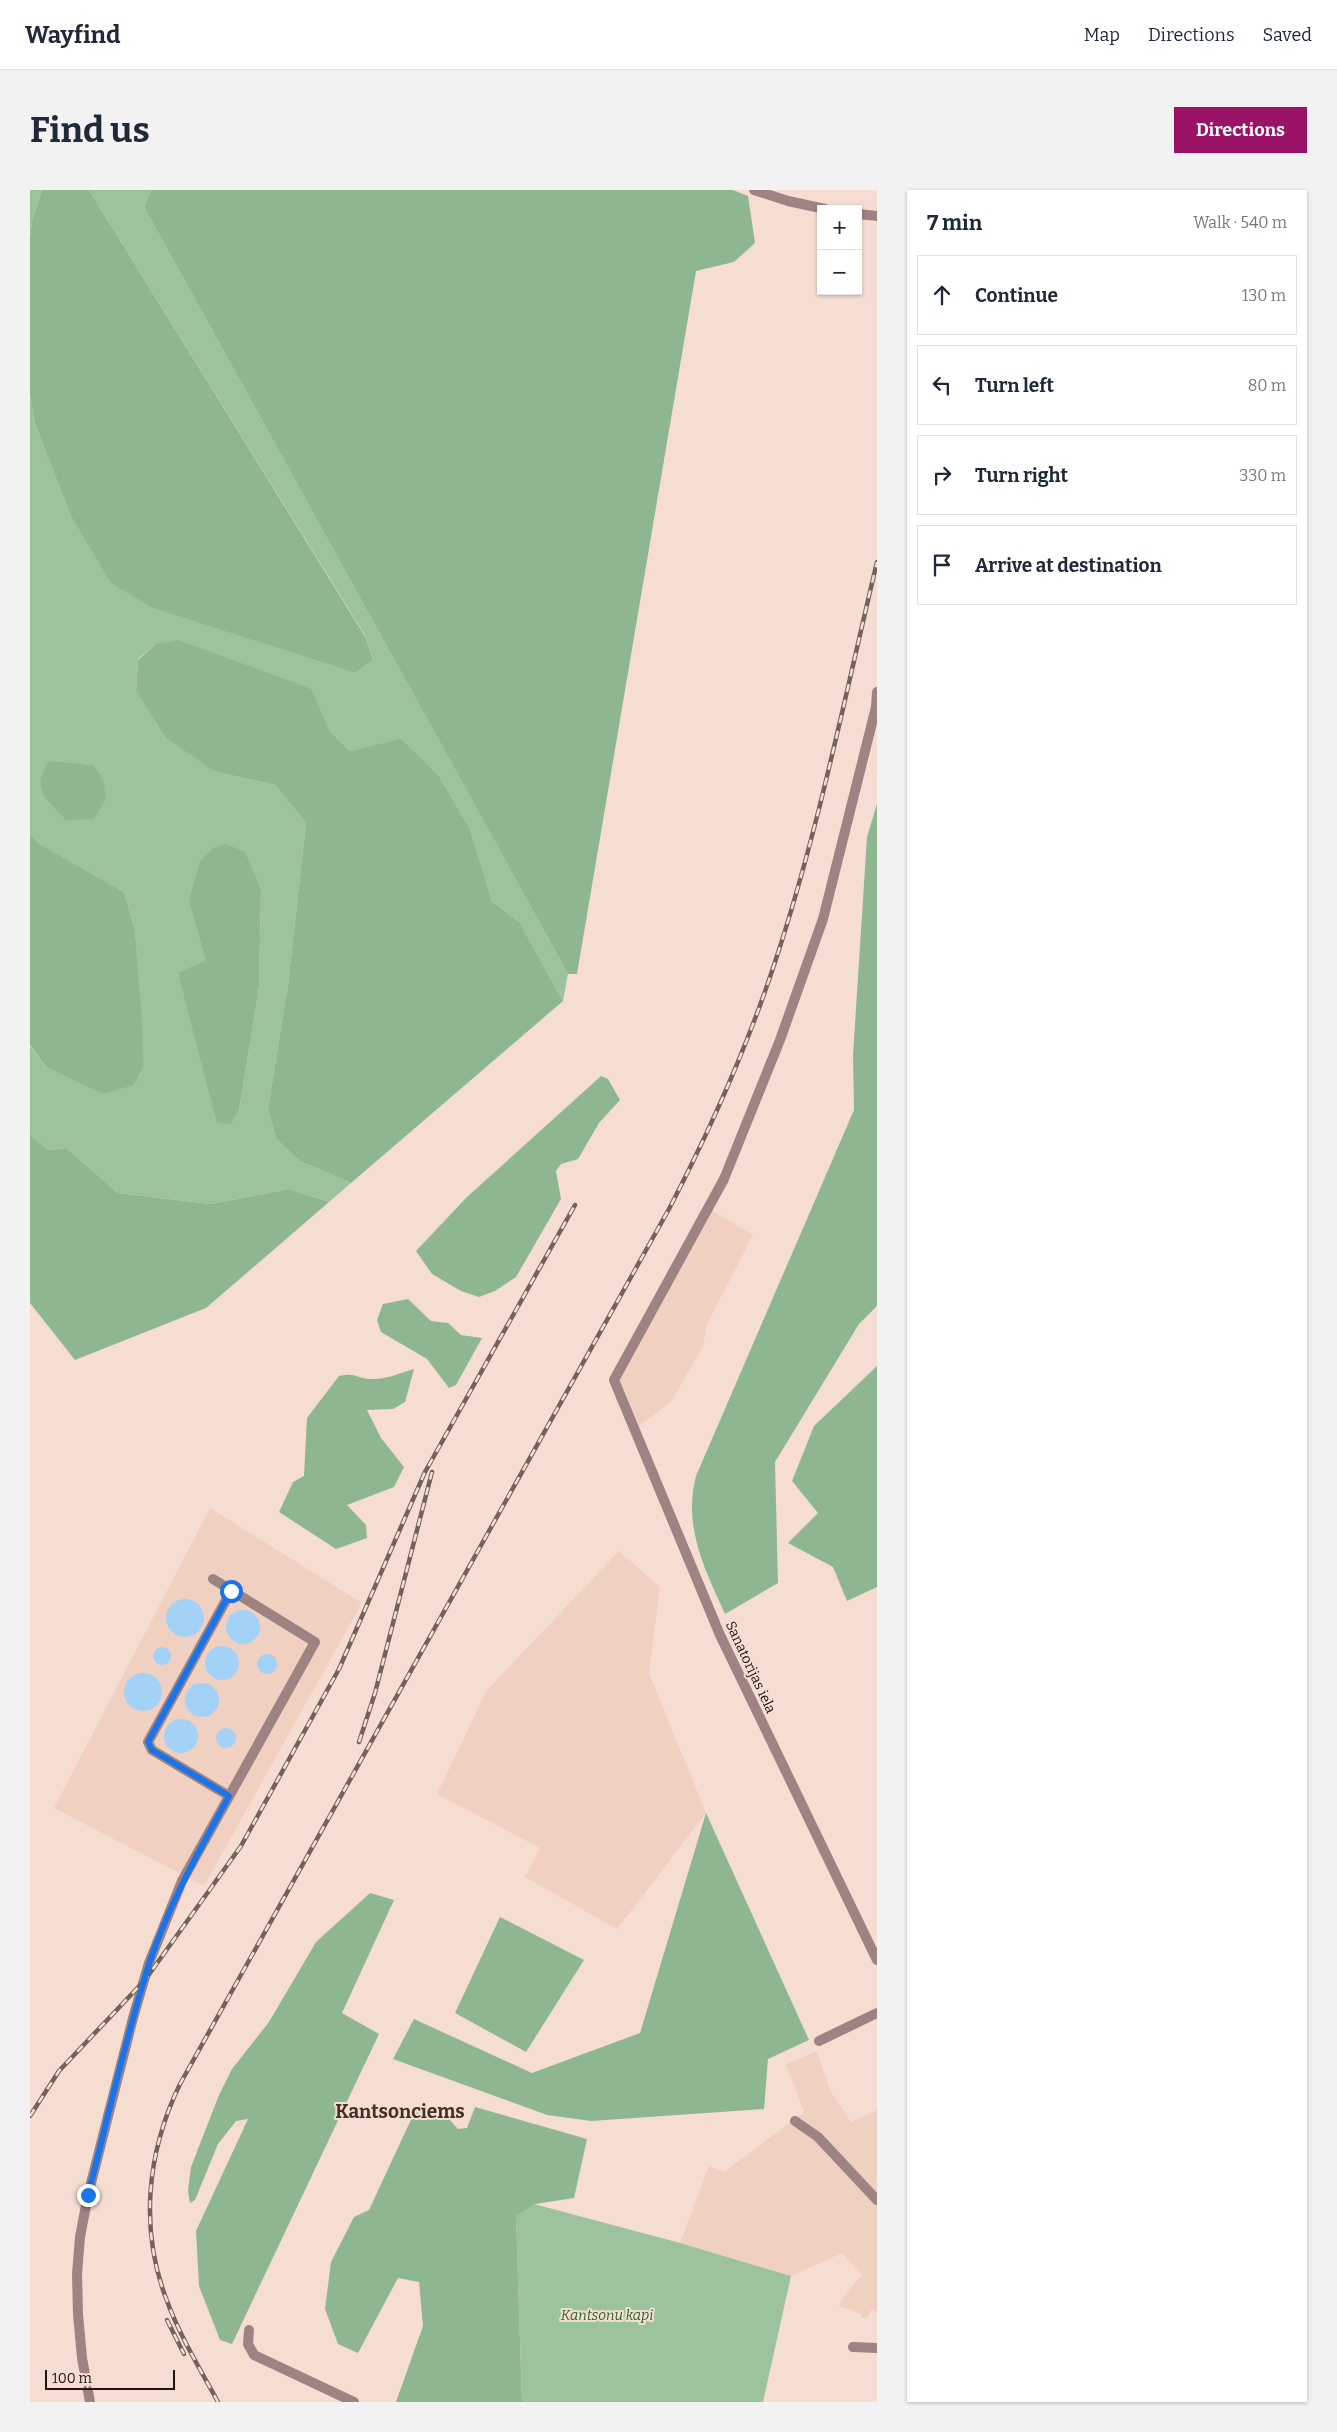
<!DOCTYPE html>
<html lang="en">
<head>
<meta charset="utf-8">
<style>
	body { margin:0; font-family:Bitter,serif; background:#f2f2f3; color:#1f2937 }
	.controls { position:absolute; right:15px; top:15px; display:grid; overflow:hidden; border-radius:0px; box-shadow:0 1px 4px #0004 }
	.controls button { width:45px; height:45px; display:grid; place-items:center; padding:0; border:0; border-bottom:1px solid #e0e1e3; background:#fff; color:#1f2937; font:25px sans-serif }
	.scale { position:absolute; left:15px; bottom:12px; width:130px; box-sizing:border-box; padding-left:5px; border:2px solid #1c1410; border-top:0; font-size:14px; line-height:18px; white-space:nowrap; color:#1c1410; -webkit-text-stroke:4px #f5ded1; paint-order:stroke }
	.stop { position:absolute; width:15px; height:15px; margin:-11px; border:4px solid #1a73e8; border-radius:50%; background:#fff }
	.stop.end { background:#1a73e8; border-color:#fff; box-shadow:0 1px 5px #0008 }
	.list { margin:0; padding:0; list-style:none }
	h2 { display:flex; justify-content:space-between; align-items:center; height:65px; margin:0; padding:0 20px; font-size:21px }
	h2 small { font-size:16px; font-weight:400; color:#747a83 }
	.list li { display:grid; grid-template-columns:32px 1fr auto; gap:15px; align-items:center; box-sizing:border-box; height:80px; margin:0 10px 10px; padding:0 10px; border:1px solid #e0e1e3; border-radius:0px }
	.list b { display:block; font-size:19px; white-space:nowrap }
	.list em { font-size:16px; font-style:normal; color:#747a83 }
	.icon { flex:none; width:28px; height:28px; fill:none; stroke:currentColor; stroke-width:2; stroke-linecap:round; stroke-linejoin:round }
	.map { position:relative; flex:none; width:847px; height:2212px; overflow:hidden; border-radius:0px }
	header { display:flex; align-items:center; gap:30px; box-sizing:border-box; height:70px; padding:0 25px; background:#fff; border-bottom:1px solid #e0e1e3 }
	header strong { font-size:24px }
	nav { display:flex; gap:28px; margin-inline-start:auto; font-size:18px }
	.intro { display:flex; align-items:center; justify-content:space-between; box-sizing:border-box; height:120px; padding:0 30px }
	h1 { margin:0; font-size:35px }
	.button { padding:12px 22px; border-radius:0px; background:#9a1366; color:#fff; font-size:18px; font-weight:700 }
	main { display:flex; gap:30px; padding:0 30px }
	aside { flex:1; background:#fff; border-radius:0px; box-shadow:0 1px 4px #0004 }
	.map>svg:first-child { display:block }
</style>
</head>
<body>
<header>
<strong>Wayfind</strong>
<nav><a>Map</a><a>Directions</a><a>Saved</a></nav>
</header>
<div class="intro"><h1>Find us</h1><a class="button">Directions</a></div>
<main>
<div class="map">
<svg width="847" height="2212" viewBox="0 0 847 2212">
	<rect width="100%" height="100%" fill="#f5ded1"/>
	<g fill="#f0d1c1">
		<polygon points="681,1020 723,1045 677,1134 673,1156 641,1212 609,1236 589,1188"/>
		<polygon points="180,1318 332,1413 174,1696 24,1618"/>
		<polygon points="589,1361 630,1397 619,1483 676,1623 587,1739 495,1687 510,1658 407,1604 457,1500"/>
		<polygon points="787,1861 800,1900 821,1932 847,1920 847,2122 841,2120 837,2129 831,2127 832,2124 809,2116 812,2108 832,2085 812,2063 761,2086 650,2053 679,1976 694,1982 774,1922 756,1874"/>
	</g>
	<g fill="#9cc39e" fill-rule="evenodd">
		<polygon points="0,0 12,0 2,31 0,47"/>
		<path d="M59 0H121L114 17 538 784 533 811 490 733 462 711 440 639 409 586 371 550 320 561 300 541 282 499 126 454 108 469 106 500 186 582 245 595 276 633 258 795 238 918 272 972 321 993 299 1012 259 999 180 1014 88 1003 36 958 18 960 0 945V856L15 876 104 895 114 876 105 740 94 702 10 654 0 645V205L5 234 40 324 124 418 325 483 343 470 336 447ZM42 574 63 575 9 585ZM231 700 229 797 209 921 201 934 148 784 176 770Z"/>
		<polygon points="504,2014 650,2053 761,2086 733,2212 492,2212 486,2026"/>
	</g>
	<g fill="#8eb791">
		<polygon points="12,0 59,0 336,448 343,470 325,483 123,418 81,393 40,324 5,234 0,205 0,47 2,31"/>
		<polygon points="121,0 703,0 718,6 725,53 704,72 666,81 547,784 538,784 114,17"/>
		<polygon points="148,450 282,499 300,541 320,561 371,549 409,586 440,639 462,711 490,733 533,811 321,993 272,972 247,949 238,918 258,795 276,633 245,595 186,582 136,548 106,500 108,470 126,454"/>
		<path d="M19 571 63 575 73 589 76 609 64 629 36 630C16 608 0 601 19 571Z"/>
		<path d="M847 614V1116L829 1134 745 1272 748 1393 695 1424C674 1378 653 1336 666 1286L824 920 823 865 837 647Z"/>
		<polygon points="0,645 10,654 94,702 105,740 112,834 114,876 104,895 73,904 15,876 0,855"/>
		<polygon points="196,654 215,662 231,700 229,797 209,921 201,934 187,933 148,783 176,770 159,711 170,671 183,658"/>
		<polygon points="571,886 578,889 590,910 569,933 548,969 531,974 526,981 531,1009 486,1087 465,1101 449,1107 431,1101 402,1084 386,1061 437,1007"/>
		<polygon points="0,945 18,960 36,958 88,1003 180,1014 259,999 299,1012 176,1118 45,1170 0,1113"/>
		<polygon points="378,1109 401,1131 418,1133 431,1145 452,1148 426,1195 419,1198 397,1169 351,1142 347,1130 353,1114"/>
		<polygon points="847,1176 847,1397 817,1411 803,1377 758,1353 788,1323 762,1291 784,1236"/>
		<path d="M384 1179 375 1212 363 1219 337 1220 351 1248 374 1277 364 1297 317 1315 336 1335 337 1348 306 1359 249 1322 263 1292 274 1286 277 1228 309 1186C326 1182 326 1188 340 1189 355 1190 370 1183 384 1179Z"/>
		<polygon points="676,1623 779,1850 738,1869 734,1919 561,1931 517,1925 363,1869 384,1829 502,1883 610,1843"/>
		<polygon points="340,1703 364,1710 312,1823 349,1844 202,2154 190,2150 169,2096 166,2041 218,1929 206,1931 188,1954 165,2010 160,2013 158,2001 161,1977 189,1905 202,1879 239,1832 286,1752"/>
		<polygon points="470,1727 554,1770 496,1862 425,1823"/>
		<path d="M445 1917 557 1949 544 2008 505 2014 486 2026 492 2212H366L393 2136 389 2092 368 2088 328 2163 308 2154 295 2119 301 2072 324 2027 339 2020 385 1921C409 1919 413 1921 428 1939L437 1938Z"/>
	</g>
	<g fill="#a3d2f6">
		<circle cx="155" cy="1428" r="19"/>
		<circle cx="213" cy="1437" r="17"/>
		<circle cx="192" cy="1473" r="17"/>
		<circle cx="132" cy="1466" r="9"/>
		<circle cx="237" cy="1474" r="10"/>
		<circle cx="113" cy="1502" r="19"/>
		<circle cx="172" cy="1510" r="17"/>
		<circle cx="151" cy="1546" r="17"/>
		<circle cx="196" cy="1548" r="10"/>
	</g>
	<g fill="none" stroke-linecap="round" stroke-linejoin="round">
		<g stroke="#9d8381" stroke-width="10">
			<polyline points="724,0 758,11 795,19"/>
			<polyline points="828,24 847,26"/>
			<polyline points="847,502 846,517 793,729 750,850 694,989 584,1190 690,1445 847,1770"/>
			<polyline points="199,1606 122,1560 118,1552 201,1401"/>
			<polyline points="789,1851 847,1823"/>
			<polyline points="765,1931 788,1947 847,2010"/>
			<polyline points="219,2140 218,2154 224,2165 324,2212"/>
			<polyline points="823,2157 847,2158"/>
			<polyline points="60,2212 52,2168 48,2124 47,2084 50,2047 58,2005 103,1828 119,1773 152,1691 285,1452 183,1389"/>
		</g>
		<g stroke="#71635b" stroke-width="4.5">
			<g id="rail">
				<polyline points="329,1552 345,1503 402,1282"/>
				<polyline points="0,1926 29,1881 115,1790 211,1656 309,1479 395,1282 545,1015"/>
				<polyline points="137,2130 154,2164"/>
				<path d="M188 2212C170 2179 150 2146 137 2111 109 2039 117 1962 150 1894L639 1019C680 940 717 858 745 772 788 642 815 506 847 372"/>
			</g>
		</g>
		<use href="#rail" stroke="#f5ded1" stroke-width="2.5" stroke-dasharray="8" stroke-linecap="butt"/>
	</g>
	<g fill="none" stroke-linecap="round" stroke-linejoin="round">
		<path stroke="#1a73e8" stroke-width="6" d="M58 2005C78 1928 95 1849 119 1774 139 1714 169 1661 199 1606L122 1560 118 1552 201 1401"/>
	</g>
	<g text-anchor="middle" stroke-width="4" stroke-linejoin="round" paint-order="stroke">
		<g font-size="14" fill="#1c1410" stroke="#f5ded1">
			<text transform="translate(721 1477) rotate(65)" y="5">Sanatorijas iela</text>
		</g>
		<g font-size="14" font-style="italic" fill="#2a6533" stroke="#f5ded1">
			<text x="577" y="2130">Kantsonu kapi</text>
		</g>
		<g font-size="19" font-weight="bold" fill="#433127" stroke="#f5ded1">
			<text x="370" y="1928">Kantsonciems</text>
		</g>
	</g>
</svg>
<div class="controls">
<button>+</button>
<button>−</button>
</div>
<div class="scale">100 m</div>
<div class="stop" style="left:201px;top:1401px"></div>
<div class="stop end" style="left:58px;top:2005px"></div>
</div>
<aside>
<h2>7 min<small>Walk · 540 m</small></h2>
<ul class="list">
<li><svg class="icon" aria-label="ahead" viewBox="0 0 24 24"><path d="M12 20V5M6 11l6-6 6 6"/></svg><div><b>Continue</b></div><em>130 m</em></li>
<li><svg class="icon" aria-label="left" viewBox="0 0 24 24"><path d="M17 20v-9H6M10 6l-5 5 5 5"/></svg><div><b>Turn left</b></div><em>80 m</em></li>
<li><svg class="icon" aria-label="right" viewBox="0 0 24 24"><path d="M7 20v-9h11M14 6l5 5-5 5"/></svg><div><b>Turn right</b></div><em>330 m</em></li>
<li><svg class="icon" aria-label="arrive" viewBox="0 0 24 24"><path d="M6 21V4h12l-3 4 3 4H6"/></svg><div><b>Arrive at destination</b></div></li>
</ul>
</aside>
</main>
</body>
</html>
